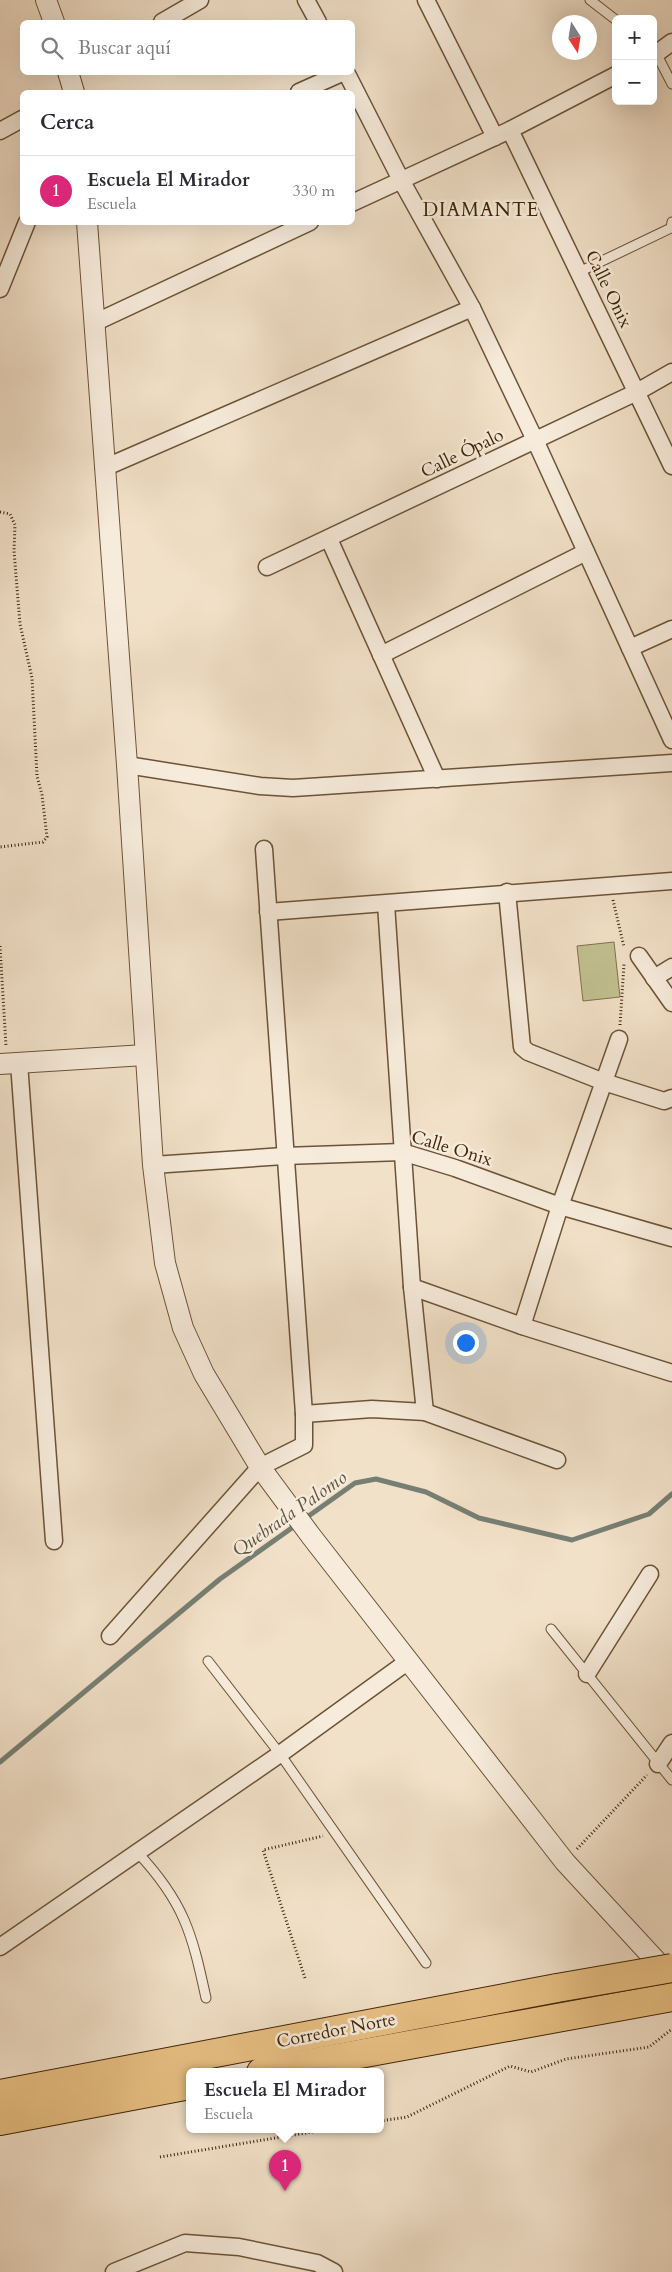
<!DOCTYPE html>
<html lang="es">
<head>
<meta charset="utf-8">
<style>
	body { margin:0; font-family:Cardo,serif; background:#f7f7f7; color:#2b2b33 }
	.controls { position:absolute; right:15px; top:15px; display:grid; overflow:hidden; border-radius:8px; box-shadow:0 5px 20px #0002 }
	.controls button { width:45px; height:45px; display:grid; place-items:center; padding:0; border:0; border-bottom:1px solid #e1e1e2; background:#fff; color:#2b2b33; font:25px sans-serif }
	.compass { position:absolute; left:552px; top:15px; width:45px; height:45px; border-radius:50%; background:#fff; box-shadow:0 5px 20px #0002; rotate:168deg }
	.you { position:absolute; left:465px; top:1342px; width:18px; height:18px; margin:-12px; border:4px solid #fff; border-radius:50%; background:#1a73e8; box-shadow:0 0 0 8px #1a73e833 }
	.badge { display:grid; place-items:center; width:32px; height:32px; border-radius:50%; background:#db2777; color:#fff; font-size:16px; font-weight:700 }
	.pin { position:absolute; translate:-50% -41px; filter:drop-shadow(0 1px 2px #0008) }
	.pin::after { content:''; position:absolute; top:26px; width:18px; height:15px; background:inherit; clip-path:polygon(0 0,100% 0,50% 100%) }
	.popup { position:absolute; left:186px; top:2068px; width:198px; height:65px; box-sizing:border-box; display:grid; place-content:center; border-radius:8px; background:#fff; filter:drop-shadow(0 1px 4px #0005); font-size:16px; white-space:nowrap; color:#7c7c81 }
	.popup b { font-size:19px; color:#2b2b33 }
	.popup::after { content:''; position:absolute; left:50%; top:100%; margin-left:-10px; border:10px solid transparent; border-top-color:#fff }
	.list { margin:0; padding:0; list-style:none }
	h2 { display:flex; justify-content:space-between; align-items:center; height:65px; margin:0; padding:0 20px; font-size:21px }
	h2 small { font-size:16px; font-weight:400; color:#7c7c81 }
	.list li { display:grid; grid-template-columns:32px 1fr auto; gap:15px; align-items:center; box-sizing:border-box; height:70px; padding:0 20px; border-top:1px solid #e1e1e2 }
	.list b { display:block; font-size:19px; white-space:nowrap }
	.list p { margin:0; font-size:16px; white-space:nowrap; color:#7c7c81 }
	.list em { font-size:16px; font-style:normal; color:#7c7c81 }
	.icon { flex:none; width:28px; height:28px; fill:none; stroke:currentColor; stroke-width:2; stroke-linecap:round; stroke-linejoin:round }
	.map { position:relative; flex:none; width:672px; height:2272px; overflow:hidden }
	.search { position:absolute; background:#fff; box-shadow:0 5px 20px #0002; left:20px; top:20px; width:335px; height:55px; display:flex; align-items:center; gap:12px; box-sizing:border-box; padding:0 18px; border-radius:8px; color:#7c7c81; font-size:19px }
	.panel { position:absolute; background:#fff; box-shadow:0 5px 20px #0002; left:20px; top:90px; width:335px; height:135px; border-radius:8px }
	.map>svg:first-child { display:block }
</style>
</head>
<body>
<div class="map">
<svg width="672" height="2272" viewBox="0 0 672 2272">
	<rect width="100%" height="100%" fill="#f2e1c9"/>
	<filter id="stains"><feTurbulence type="fractalNoise" baseFrequency=".004" numOctaves="4"/><feColorMatrix values="0 0 0 0 .2 0 0 0 0 .09 0 0 0 0 .02 0 0 0 .5 -.17"/></filter>
	<radialGradient id="worn" r=".72"><stop offset=".6" stop-color="#630" stop-opacity="0"/><stop offset="1" stop-color="#630" stop-opacity=".3"/></radialGradient>
	<polygon fill="#c2c191" stroke="#80724c" points="614,942 620,997 583,1001 577,946"/>
	<g fill="none" stroke-linecap="round" stroke-linejoin="round">
		<g stroke="#777f74" stroke-width="5">
			<polyline points="303,1520 355,1483 376,1479 426,1492 479,1518 572,1540 649,1514 672,1494"/>
			<polyline points="0,1762 220,1579 296,1525"/>
		</g>
		<g stroke="#6c5337" stroke-width="11">
			<g id="service">
				<polyline points="590,0 616,20"/>
				<polyline points="655,51 672,84"/>
				<polyline points="579,272 671,228 672,222"/>
				<polyline points="551,1629 672,1780"/>
				<polyline points="208,1661 280,1754 426,1963"/>
				<path d="M137 1852C184 1902 192 1933 206 1998"/>
			</g>
		</g>
		<g stroke="#6c5337" stroke-width="19">
			<g id="minor">
				<polyline points="306,0 318,22"/>
				<polyline points="426,0 495,137"/>
				<polyline points="162,22 200,0"/>
				<polyline points="653,56 672,42"/>
				<polyline points="346,72 401,180 472,308 535,440 672,740"/>
				<polyline points="299,92 344,72"/>
				<polyline points="510,130 672,466"/>
				<polyline points="0,131 22,119"/>
				<polyline points="352,203 510,130 616,75"/>
				<polyline points="0,289 27,222"/>
				<polyline points="94,323 310,222"/>
				<polyline points="104,468 472,308"/>
				<polyline points="329,539 437,779"/>
				<polyline points="267,567 637,392 672,372"/>
				<polyline points="630,648 672,629"/>
				<polyline points="381,655 586,552"/>
				<polyline points="127,765 260,786 293,788 672,763"/>
				<polyline points="507,892 522,1047 528,1052 604,1082 664,1101 672,1098"/>
				<polyline points="386,904 412,1287 425,1412"/>
				<polyline points="268,912 672,881"/>
				<polyline points="639,956 672,1003"/>
				<polyline points="654,978 672,967"/>
				<polyline points="19,1063 54,1541"/>
				<polyline points="153,1165 284,1156 402,1152 455,1168 560,1206 672,1238"/>
				<polyline points="412,1287 522,1326 672,1373"/>
				<polyline points="522,1326 560,1206 619,1039"/>
				<polyline points="304,1414 372,1409 425,1412 557,1460"/>
				<polyline points="110,1636 260,1467 304,1445 304,1414 264,849"/>
				<polyline points="587,1674 650,1574"/>
				<polyline points="658,1764 672,1743"/>
				<polyline points="0,1947 280,1754 407,1662"/>
				<polyline points="114,2272 185,2243 239,2247 317,2263 334,2272"/>
			</g>
		</g>
		<g stroke="#6c5337" stroke-width="22">
			<g id="tertiary">
				<polyline points="46,0 54,22"/>
				<polyline points="68,72 74,92"/>
				<polyline points="87,222 127,765 153,1165 165,1263 183,1328 204,1374 260,1467 311,1536 565,1862 671,1977"/>
				<polyline points="0,1064 145,1055"/>
			</g>
		</g>
		<g stroke="#3f2406" stroke-width="30">
			<g id="motorway">
				<polyline points="261,2072 672,1997"/>
				<polyline points="0,2094 557,1988"/>
				<polyline points="0,2121 190,2085"/>
			</g>
		</g>
		<g stroke="#3f2406" stroke-width="3" stroke-dasharray="1 2.5" stroke-linecap="butt">
			<polyline points="0,512 10,514 15,525 14,551 20,624 32,678 37,776 42,795 47,837 43,842 0,847"/>
			<polyline points="613,900 624,947"/>
			<polyline points="0,946 6,1046"/>
			<polyline points="620,1025 624,964"/>
			<polyline points="577,1849 647,1775"/>
			<polyline points="305,1978 263,1850 323,1836"/>
			<polyline points="380,2121 407,2117 510,2066 531,2072 566,2059 649,2047 672,2029"/>
			<polyline points="160,2157 324,2130"/>
		</g>
		<use href="#service" stroke="#f7ecdc" stroke-width="9"/>
		<use href="#minor" stroke="#f7ecdc" stroke-width="16"/>
		<use href="#tertiary" stroke="#f7ecdc" stroke-width="20"/>
		<use href="#motorway" stroke="#e9c084" stroke-width="28"/>
		<g stroke="#3f2406" stroke-width="30" stroke-linecap="butt">
			<polyline id="motorway-bridge" points="557,1988 672,1968"/>
		</g>
		<use href="#motorway-bridge" stroke="#e9c084" stroke-width="28"/>
	</g>
	<g text-anchor="middle" stroke-width="5" stroke-linejoin="round" paint-order="stroke">
		<g font-size="18" fill="#3f2406" stroke="#f7ecdc">
			<text transform="translate(609 289) rotate(64)" y="6">Calle Onix</text>
			<text transform="translate(462 453) rotate(-26)" y="6">Calle Ópalo</text>
			<text transform="translate(452 1148) rotate(17)" y="6">Calle Onix</text>
			<text transform="translate(336 2030) rotate(-11)" y="6">Corredor Norte</text>
		</g>
		<g font-size="19" letter-spacing="1" fill="#3f2406" stroke="#f7ecdc">
			<text x="481" y="216">DIAMANTE</text>
		</g>
		<g font-size="19" font-style="italic" fill="#5b523d" stroke="#f7ecdc">
			<text transform="translate(289 1513) rotate(-35)" y="7">Quebrada Palomo</text>
		</g>
	</g>
	<rect width="100%" height="100%" filter="url(#stains)"/>
	<rect width="100%" height="100%" fill="url(#worn)"/>
</svg>
<div class="controls">
<button>+</button>
<button>−</button>
</div>
<svg class="compass" viewBox="-18 -18 36 36"><path d="M0-13l5 13h-10z" fill="#e53935"/><path d="M0 13l5-13h-10z" fill="#7c7c81"/></svg>
<div class="you"></div>
<div class="pin badge" style="left:285px;top:2191px">1</div>
<div class="popup"><b>Escuela El Mirador</b>Escuela</div>
<div class="search"><svg class="icon" aria-label="search" viewBox="0 0 24 24"><circle cx="10" cy="10" r="6"/><path d="M15 15l6 6"/></svg>Buscar aquí</div>
<section class="panel">
<h2>Cerca<small></small></h2>
<ul class="list">
<li><span class="badge">1</span><div><b>Escuela El Mirador</b><p>Escuela</p></div><em>330 m</em></li>
</ul>
</section>
</div>
</body>
</html>
